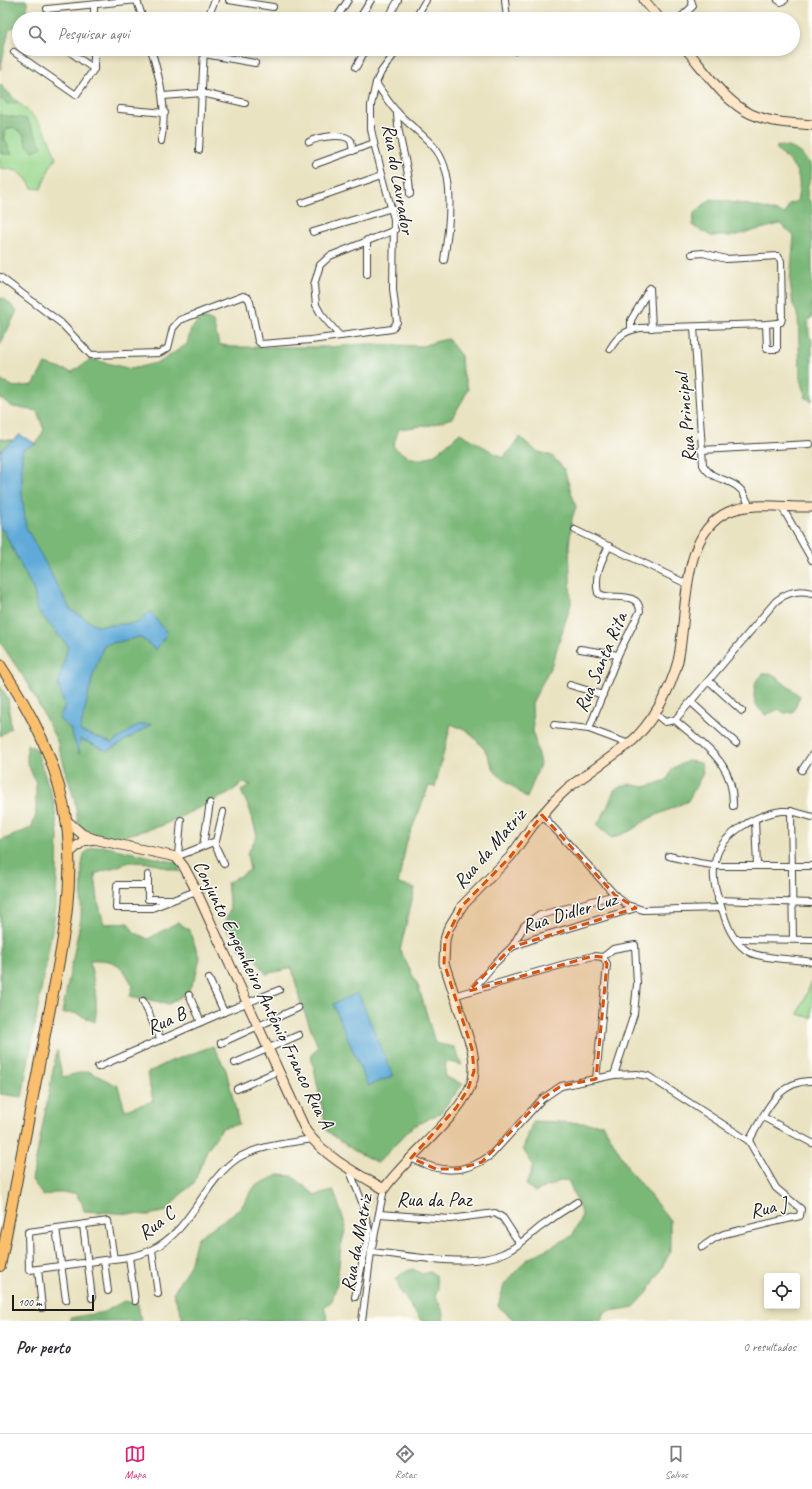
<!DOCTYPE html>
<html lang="pt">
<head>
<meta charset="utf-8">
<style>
	body { margin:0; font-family:Caveat,sans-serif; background:#f7f7f7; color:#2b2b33 }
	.controls { position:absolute; right:12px; bottom:12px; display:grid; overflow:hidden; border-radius:4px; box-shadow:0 2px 6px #0003 }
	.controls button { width:36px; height:36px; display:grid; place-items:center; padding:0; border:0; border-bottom:1px solid #e1e1e2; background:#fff; color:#2b2b33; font:20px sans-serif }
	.scale { position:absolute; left:12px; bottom:10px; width:82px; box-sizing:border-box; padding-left:4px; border:2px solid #1c1c1c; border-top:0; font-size:11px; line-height:14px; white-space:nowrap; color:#1c1c1c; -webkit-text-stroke:3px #fdfcf7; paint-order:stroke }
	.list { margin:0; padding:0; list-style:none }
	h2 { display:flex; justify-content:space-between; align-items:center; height:52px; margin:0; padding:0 16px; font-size:17px }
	h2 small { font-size:13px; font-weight:400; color:#7c7c81 }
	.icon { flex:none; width:22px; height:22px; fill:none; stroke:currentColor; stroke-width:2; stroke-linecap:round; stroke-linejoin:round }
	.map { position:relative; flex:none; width:812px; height:1321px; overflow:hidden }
	.search { position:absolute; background:#fff; box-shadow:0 2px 6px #0003; left:12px; right:12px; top:12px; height:44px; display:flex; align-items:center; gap:10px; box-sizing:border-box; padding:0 14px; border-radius:22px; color:#7c7c81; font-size:15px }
	.sheet { height:112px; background:#fff }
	nav { display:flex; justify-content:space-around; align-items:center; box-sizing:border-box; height:56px; border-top:1px solid #e1e1e2; background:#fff; font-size:11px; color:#7c7c81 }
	nav a { display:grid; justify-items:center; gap:2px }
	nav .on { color:#db2777 }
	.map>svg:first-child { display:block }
</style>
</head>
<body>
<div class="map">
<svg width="812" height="1321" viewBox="0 0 812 1321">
	<rect width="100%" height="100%" fill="#fdfcf7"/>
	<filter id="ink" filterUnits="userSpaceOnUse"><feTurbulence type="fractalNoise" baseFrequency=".025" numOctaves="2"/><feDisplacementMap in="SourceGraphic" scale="8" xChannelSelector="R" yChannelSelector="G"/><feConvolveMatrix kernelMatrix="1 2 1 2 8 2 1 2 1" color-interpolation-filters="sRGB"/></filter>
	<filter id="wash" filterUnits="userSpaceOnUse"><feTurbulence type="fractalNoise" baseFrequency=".012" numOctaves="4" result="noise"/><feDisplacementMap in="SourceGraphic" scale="16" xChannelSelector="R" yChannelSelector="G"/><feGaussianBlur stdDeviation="0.9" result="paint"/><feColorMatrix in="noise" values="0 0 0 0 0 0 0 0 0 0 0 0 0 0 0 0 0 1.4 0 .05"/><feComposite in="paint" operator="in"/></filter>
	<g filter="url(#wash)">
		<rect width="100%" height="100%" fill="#eae3c2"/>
		<g fill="#98d78c" stroke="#5a7a54">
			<path d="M0 98 8 104 18 102C40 121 47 130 56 158L50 167 41 189 32 188C23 172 18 170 0 168V152L4 154C7 145 3 139 6 130L13 127 24 135 27 144 42 147 0 115Z"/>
			<polygon points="812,981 812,1018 798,1014"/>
		</g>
		<g fill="#7ab878" stroke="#4b6a4a">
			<polygon points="0,0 26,0 27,2 28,14 24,19 19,19 18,25 9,30 0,70"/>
			<polygon points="0,84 18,102 8,104 0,98"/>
			<polygon points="0,115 27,119 42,147 33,151 26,144 24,135 13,127 6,130 4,138 12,154 4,154 0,152"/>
			<path d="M777 146C787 146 795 148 803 156 806 160 811 163 812 168 812 180 801 193 812 204V317L808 320 809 336 812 339V401L806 398 800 376 798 315 793 305 790 281 794 236 780 224 733 236H711L693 226 694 213 711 199 754 206 785 214 789 204 797 201C803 175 797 166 777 151Z"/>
			<polygon points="0,298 5,299 17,311 0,345"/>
			<path d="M202 317 213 322 219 344 231 347H331L366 344 422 346 438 341 448 339 461 356 462 371 468 388 464 398 452 418 431 425 399 429 393 446C423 473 436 453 460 433L503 458 520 437 536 451 552 456 564 469 576 507 572 518 569 546 571 604 552 664 532 703 533 731 540 764 527 798 495 772 485 750 468 731 451 724 435 787 429 786 407 841 398 884 415 888 400 950 419 988 435 1043 454 1047 462 1065 446 1061 445 1077 463 1084 440 1113 412 1127 378 1163 353 1150 327 1131 311 1055 318 1047 300 1001 292 968 266 974 255 958 239 948 240 935 228 932 225 920 230 910 227 883 250 870 247 854 257 836 250 810 241 791 251 785 243 783 228 794 161 826 112 839 95 834 83 828 78 823 75 802 57 741 28 684 0 642V439L13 440 20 435 36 444 44 430 37 411 13 407 0 398V379L14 387 33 385 45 364 72 372 91 359 131 369 160 362 187 344 191 329Z"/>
			<path d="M771 673 800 696 793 712 784 713 779 709 766 715C752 705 753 697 756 681L763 674Z"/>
			<polygon points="0,686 8,698 11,728 0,736"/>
			<polygon points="27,744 36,749 54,802 58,835 56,908 22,1097 0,1094 0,841 31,828 36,815 36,783 27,762"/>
			<polygon points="688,761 701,763 703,773 688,801 648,819 630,831 612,838 597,825 607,808 614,790 628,784 645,787 667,780 673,768"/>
			<path d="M102 846 178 863 180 872 152 863 130 862 95 874 98 901 104 924 128 923 134 932 148 939 178 922 189 930 200 959 195 978 187 993 169 1004 130 996 133 986C121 964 116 959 90 960 93 982 99 998 95 1022L75 1013H62L81 918 82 865 84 854 91 848Z"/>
			<polygon points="213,1046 226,1070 239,1124 222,1128 207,1150 194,1183 178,1197 167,1211 148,1215 84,1211 82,1203 75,1193 54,1193 43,1196 32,1180 57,1050 62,1077 88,1071 118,1086 125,1110 153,1101 147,1073 171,1061"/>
			<polygon points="533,1121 603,1124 630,1171 670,1220 670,1253 648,1292 634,1307 605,1312 601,1321 515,1321 498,1306 504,1285 526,1260 572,1236 582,1215 569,1182 566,1180 560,1181 535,1192 526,1185 533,1166 523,1149"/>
			<polygon points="279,1175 292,1176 315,1195 334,1191 346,1227 341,1246 337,1283 332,1301 324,1307 328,1321 177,1321 183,1318 173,1293 190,1265 197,1238 240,1209 255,1186"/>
			<polygon points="413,1269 422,1274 430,1272 436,1275 438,1289 435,1295 444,1314 443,1321 421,1321 401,1292 396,1279 404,1272"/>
			<polygon points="124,1301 138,1304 141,1321 69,1321 70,1318 104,1312"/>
		</g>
		<g fill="#5faad8" stroke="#3e637a">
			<polygon points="20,435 36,444 22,450 22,495 26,527 70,609 97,626 138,623 150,611 167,633 156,650 140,637 104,645 93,675 80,731 112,743 138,725 152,724 108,751 80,739 79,754 70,728 59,719 65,705 58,685 68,646 37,610 34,591 3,530 0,529 0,455 2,449"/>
			<polygon points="358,993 393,1076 368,1086 333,1004"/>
		</g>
	</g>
	<g filter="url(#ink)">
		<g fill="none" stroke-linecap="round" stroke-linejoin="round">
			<g stroke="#3b3a35" stroke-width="8">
				<g id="street">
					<polyline points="229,0 273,7"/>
					<polyline points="505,0 507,19"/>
					<polyline points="778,0 781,2 785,0"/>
					<polyline points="137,1 143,19"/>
					<polyline points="94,6 94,19"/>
					<polyline points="47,9 138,0"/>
					<polyline points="207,19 215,0"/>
					<polyline points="336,19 348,0"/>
					<polyline points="359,19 371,0"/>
					<polyline points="388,19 398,0"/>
					<polyline points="415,19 426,0"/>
					<polyline points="679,19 693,6 691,0"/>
					<polyline points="66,49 94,69"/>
					<path d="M151 49C160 79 168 110 161 141"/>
					<polyline points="514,49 516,51 520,49"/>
					<polyline points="14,52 76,95 94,69 94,49"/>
					<polyline points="204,54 255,63"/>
					<polyline points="356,67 366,49"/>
					<path d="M376 83C383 93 389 104 398 113 410 126 426 136 437 151 456 178 449 229 444 260"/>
					<polyline points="163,96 202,93 245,103"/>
					<polyline points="120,109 165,113"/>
					<path d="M397 112C397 140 410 166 410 194"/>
					<path d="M309 142C317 137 345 132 351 141L353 151"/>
					<polyline points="199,150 204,49"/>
					<polyline points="316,164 374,143"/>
					<polyline points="302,203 382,175"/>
					<polyline points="313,232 392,208"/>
					<polyline points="367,240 367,274"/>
					<polyline points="692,254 703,253 726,259 778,256 781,261 782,318 781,322 777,323"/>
					<polyline points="0,277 61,323 91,355 159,353 168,348 173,328 180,320 243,296 248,298 250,302 258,341 261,344 311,340 392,329 397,322 393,289 394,219 374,143 371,129 371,105 376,83 381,72 398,49"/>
					<path d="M694 327 703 465C713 482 729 477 741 490 745 495 747 501 750 507"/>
					<polyline points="631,330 631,320 650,288 652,328"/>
					<polyline points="339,335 321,314 316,305 314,285 320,265 330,256 395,230"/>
					<path d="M610 349C618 336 624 331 640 328L766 324 777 323V349H767L766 324"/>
					<polyline points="701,450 810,444"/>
					<polyline points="782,507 812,560"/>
					<polyline points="575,530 687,584"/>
					<polyline points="580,649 618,655"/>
					<polyline points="709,681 742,711"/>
					<polyline points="570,685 603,695"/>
					<polyline points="691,702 736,743"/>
					<path d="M654 713 665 722 675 720 776 601C787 592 798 589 812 593"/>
					<path d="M675 720C705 747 734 761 733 806"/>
					<polyline points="554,725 589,729 629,744"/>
					<path d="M589 729 618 655 640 611C639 589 608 602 598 593 594 576 601 561 609 546"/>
					<polyline points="802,770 812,755"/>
					<polyline points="791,811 793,939"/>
					<polyline points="542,815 615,895 627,905 643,910 721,908"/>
					<path d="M812 817C803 814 792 810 782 811 758 814 722 833 716 858 710 878 717 894 723 912 727 926 735 944 749 952 761 959 796 959 812 962"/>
					<polyline points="755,820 757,866"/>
					<polyline points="214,843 224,864"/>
					<polyline points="203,846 210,803"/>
					<polyline points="178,855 181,820"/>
					<polyline points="669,856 699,863 719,866 812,866"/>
					<polyline points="176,857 216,841 223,812"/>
					<polyline points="148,875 148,899 171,899"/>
					<polyline points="148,885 117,885 116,908 152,908 196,891"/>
					<polyline points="718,900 812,903"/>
					<polyline points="737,939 812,940"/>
					<polyline points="512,947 524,926 537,916 615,895"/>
					<polyline points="603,957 613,949 635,945 637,984 634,1014 614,1075"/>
					<polyline points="209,979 224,1012"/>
					<polyline points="472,990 496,962 512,947 536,938 636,908"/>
					<polyline points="189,995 201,1022"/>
					<polyline points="453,996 593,956 603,957"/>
					<polyline points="143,1001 161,1040"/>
					<polyline points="221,1043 298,1008"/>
					<polyline points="235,1063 299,1035"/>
					<polyline points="98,1067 224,1012 279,990"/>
					<polyline points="596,1079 607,964 603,957"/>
					<polyline points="237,1089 278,1071"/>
					<polyline points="763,1117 812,1143"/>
					<path d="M411 1158C440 1173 464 1175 491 1155L542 1099 561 1086 614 1075 637 1074 648 1076 749 1141C764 1115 777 1080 812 1081"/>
					<polyline points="349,1169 362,1202 369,1231 355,1297"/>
					<polyline points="379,1214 450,1219 495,1213 503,1218 520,1244"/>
					<polyline points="83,1225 92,1298"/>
					<polyline points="56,1228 66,1300"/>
					<polyline points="702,1247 715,1238 724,1234 800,1216 801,1209 776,1188 749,1141"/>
					<polyline points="152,1250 158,1294"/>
					<path d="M371 1252C408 1255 470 1269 504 1253 518 1247 528 1237 539 1228 551 1219 564 1210 577 1202"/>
					<polyline points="129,1257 135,1301"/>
					<path d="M114 1259 108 1221 28 1232 29 1270 38 1269C60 1266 82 1263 104 1260 120 1258 137 1257 151 1250 193 1230 203 1181 238 1158 257 1146 290 1143 312 1139"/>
					<polyline points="104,1260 108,1291"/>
					<polyline points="38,1269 42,1308"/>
					<polyline points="362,1321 371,1252 384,1189"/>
				</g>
			</g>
			<g stroke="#3b3a35" stroke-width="11">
				<g id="secondary">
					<polyline points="644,0 660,19"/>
					<path d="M686 49C705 71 724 101 751 114 771 123 791 123 812 125"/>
					<path d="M66 820 82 834 94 839 176 857 184 867 193 884 306 1131C326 1158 356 1173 384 1189 405 1157 464 1115 473 1079 475 1069 474 1059 472 1049L444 963 445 940 448 929 462 906 510 857 533 825 556 799 569 787 629 744C652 724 670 691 678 661 688 618 679 534 728 512 753 501 785 508 812 507"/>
					<polyline points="69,853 83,841 94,839"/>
				</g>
			</g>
			<g stroke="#3b3a35" stroke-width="12">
				<path id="primary" d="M0 665C32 713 57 761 66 819 77 890 59 960 46 1029 31 1108 15 1187 0 1266"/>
			</g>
			<use href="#street" stroke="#fff" stroke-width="6"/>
			<use href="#secondary" stroke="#fde5c5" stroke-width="9"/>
			<use href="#primary" stroke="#f9bf6d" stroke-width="10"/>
		</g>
	</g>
	<path fill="#d4530e" fill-opacity="0.2" stroke="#d4530e" stroke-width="3" stroke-dasharray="8 5" stroke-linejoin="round" d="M542 815 615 895 636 908 512 947 469 991 593 956 603 957 607 964 596 1079 561 1086 542 1099 482 1162 458 1169H436L411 1158 456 1108 468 1089 474 1071 472 1049 444 963 445 940 462 906 510 857Z"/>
	<g text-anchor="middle" stroke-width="3" stroke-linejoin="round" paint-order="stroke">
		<g font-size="20" fill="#1c1c1c" stroke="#fdfcf7">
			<text transform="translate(399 179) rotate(80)" y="7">Rua do Lavrador</text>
			<text transform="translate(685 418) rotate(-95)" y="7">Rua Principal</text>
			<text transform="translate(600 662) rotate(-67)" y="7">Rua Santa Rita</text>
			<text transform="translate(489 848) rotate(-49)" y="7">Rua da Matriz</text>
			<text transform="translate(569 912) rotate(-17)" y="7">Rua Didler Luz</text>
			<text transform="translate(264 994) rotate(64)" y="7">Conjunto Engenheiro Antônio Franco Rua A</text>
			<text transform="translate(166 1020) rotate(-24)" y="7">Rua B</text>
			<text x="434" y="1206">Rua da Paz</text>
			<text transform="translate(768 1207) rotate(-13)" y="7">Rua J</text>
			<text transform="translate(156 1223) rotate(-38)" y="7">Rua C</text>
			<text transform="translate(356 1243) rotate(-79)" y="7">Rua da Matriz</text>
		</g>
	</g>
</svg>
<div class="controls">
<button><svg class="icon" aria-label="locate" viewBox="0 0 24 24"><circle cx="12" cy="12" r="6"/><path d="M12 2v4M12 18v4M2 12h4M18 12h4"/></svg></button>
</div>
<div class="scale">100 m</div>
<div class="search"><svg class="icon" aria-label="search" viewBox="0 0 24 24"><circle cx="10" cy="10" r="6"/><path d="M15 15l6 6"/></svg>Pesquisar aqui</div>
</div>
<section class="sheet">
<h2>Por perto<small>0 resultados</small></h2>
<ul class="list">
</ul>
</section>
<nav>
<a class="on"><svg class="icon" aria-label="map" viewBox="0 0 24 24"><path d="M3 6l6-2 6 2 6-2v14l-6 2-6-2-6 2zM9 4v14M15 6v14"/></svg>Mapa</a>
<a><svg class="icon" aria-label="directions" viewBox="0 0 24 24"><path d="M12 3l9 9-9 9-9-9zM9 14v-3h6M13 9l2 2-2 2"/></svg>Rotas</a>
<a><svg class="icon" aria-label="saved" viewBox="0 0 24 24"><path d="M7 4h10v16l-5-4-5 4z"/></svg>Salvos</a>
</nav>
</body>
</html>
